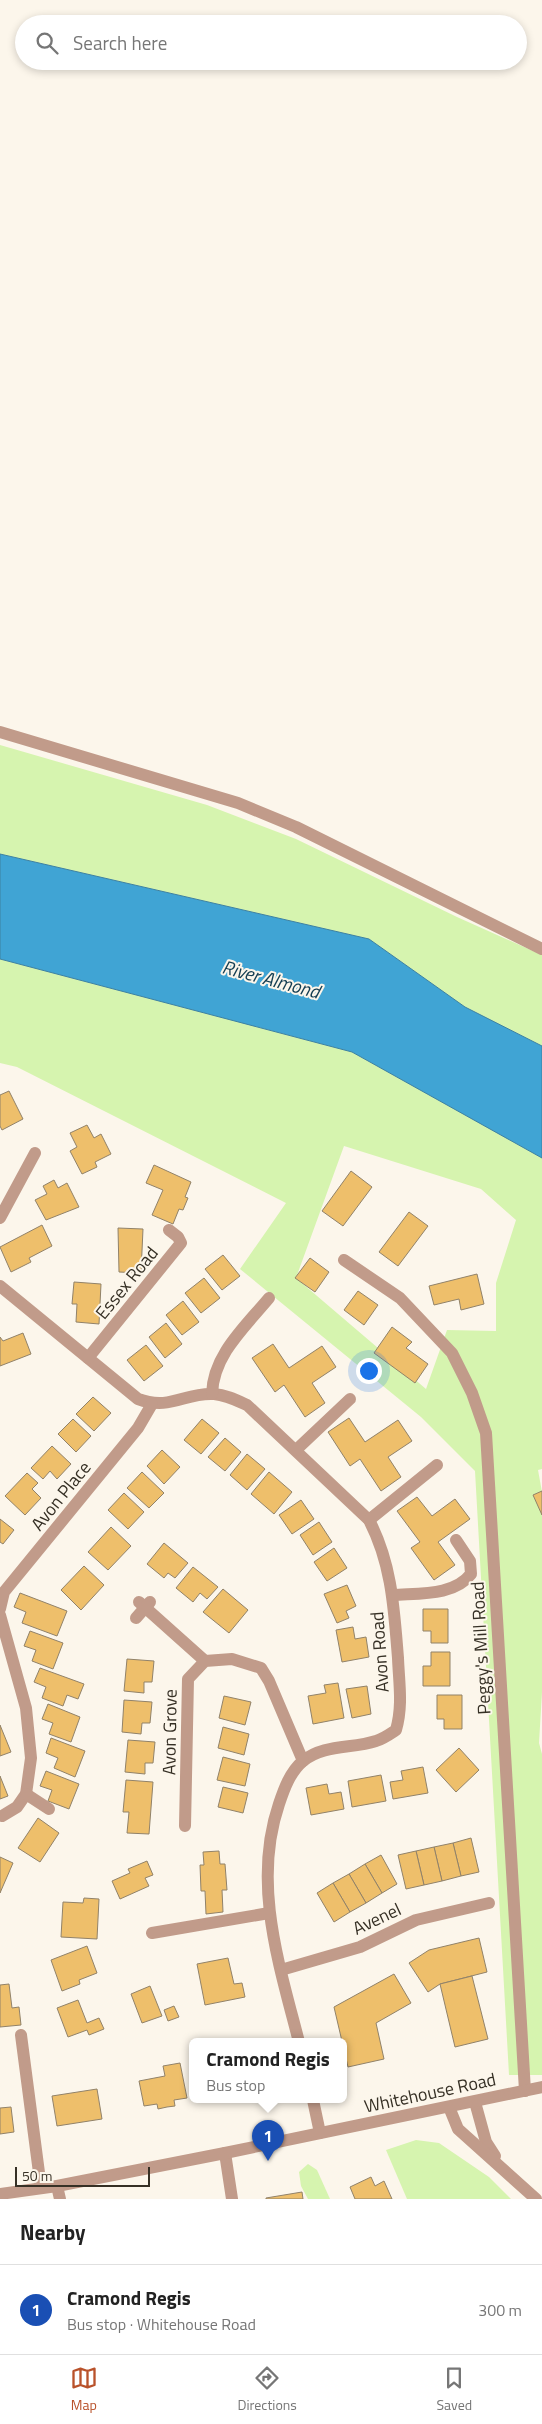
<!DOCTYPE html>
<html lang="en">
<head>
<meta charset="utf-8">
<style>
	body { margin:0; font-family:"Titillium Web",sans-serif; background:#f6f6f6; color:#222 }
	.scale { position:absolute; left:15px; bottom:12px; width:135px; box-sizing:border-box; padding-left:5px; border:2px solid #363025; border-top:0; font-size:14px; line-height:18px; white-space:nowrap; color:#363025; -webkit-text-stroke:4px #fcf6eb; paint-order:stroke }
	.you { position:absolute; left:368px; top:1370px; width:18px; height:18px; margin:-12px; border:4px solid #fff; border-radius:50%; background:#1a73e8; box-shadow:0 0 0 8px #1a73e833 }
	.badge { display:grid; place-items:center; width:32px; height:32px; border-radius:50%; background:#b9522b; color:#fff; font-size:16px; font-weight:700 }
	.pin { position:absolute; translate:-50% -41px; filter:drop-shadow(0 1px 2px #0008) }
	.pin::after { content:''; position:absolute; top:26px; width:18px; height:15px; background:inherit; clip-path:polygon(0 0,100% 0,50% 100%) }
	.popup { position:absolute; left:189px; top:2038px; width:158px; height:65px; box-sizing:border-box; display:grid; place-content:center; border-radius:8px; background:#fff; filter:drop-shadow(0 1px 4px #0005); font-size:16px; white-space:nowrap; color:#767676 }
	.popup b { font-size:19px; color:#222 }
	.popup::after { content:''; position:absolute; left:50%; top:100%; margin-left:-10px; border:10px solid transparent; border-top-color:#fff }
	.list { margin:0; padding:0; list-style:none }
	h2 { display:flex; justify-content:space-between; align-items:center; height:65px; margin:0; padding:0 20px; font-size:21px }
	h2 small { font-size:16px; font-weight:400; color:#767676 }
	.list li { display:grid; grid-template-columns:32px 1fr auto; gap:15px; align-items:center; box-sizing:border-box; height:90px; padding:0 20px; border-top:1px solid #e0e0e0 }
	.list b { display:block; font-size:19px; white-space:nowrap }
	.list p { margin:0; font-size:16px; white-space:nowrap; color:#767676 }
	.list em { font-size:16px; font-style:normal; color:#767676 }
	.icon { flex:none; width:28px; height:28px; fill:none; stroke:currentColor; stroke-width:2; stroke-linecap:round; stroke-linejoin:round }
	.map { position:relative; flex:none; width:542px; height:2199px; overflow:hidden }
	.search { position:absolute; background:#fff; box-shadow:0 2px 8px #0003; left:15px; right:15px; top:15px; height:55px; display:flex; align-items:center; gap:12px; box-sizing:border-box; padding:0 18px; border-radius:28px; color:#767676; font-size:19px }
	.sheet { height:155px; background:#fff }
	nav { display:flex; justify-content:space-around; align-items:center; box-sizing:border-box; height:70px; border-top:1px solid #e0e0e0; background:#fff; font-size:14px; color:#767676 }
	nav a { display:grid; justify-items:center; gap:2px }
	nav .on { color:#b9522b }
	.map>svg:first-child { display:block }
</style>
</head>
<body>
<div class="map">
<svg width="542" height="2199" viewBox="0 0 542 2199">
	<rect width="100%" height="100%" fill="#fcf6eb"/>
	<g fill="#d6f4af" fill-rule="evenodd">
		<polygon points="0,745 207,805 296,839 457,917 542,955 542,1046 465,1007 369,939 0,854"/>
		<path d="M0 959 352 1052 542 1158V1469L538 1470 542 1492V1692L539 1743 542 1754V2075H509L475 1471 421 1417 240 1269 286 1203 17 1067 0 1063ZM344 1146 481 1189 516 1220 496 1283V1331L447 1330 426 1389 296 1278Z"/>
		<polygon points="416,2140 439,2143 489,2177 511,2199 407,2199 386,2150"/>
		<polygon points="308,2164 317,2170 330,2199 308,2199 301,2186 299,2172"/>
	</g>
	<polygon fill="#40a4d4" stroke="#3d81a0" points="0,854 369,939 465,1007 542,1046 542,1158 352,1052 0,959"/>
	<g fill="#eebf6b" stroke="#918269">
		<polygon points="9,1091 23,1119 2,1130 0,1126 0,1095"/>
		<polygon points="87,1125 94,1138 101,1134 111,1154 95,1162 97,1167 82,1174 70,1151 77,1147 70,1133"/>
		<polygon points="154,1165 191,1182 185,1197 188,1198 183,1210 179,1209 173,1224 152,1215 163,1190 146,1183"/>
		<polygon points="351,1171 372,1187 343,1226 322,1211"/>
		<polygon points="54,1180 58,1188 67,1183 79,1207 46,1220 35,1200 47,1194 43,1186"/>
		<polygon points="409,1212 428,1226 398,1266 379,1252"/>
		<polygon points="42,1225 52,1246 29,1258 31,1262 11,1272 0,1247"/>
		<polygon points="118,1228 143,1229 141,1273 119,1272"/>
		<polygon points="223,1255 240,1276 222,1290 205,1269"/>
		<polygon points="310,1258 329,1272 315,1292 295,1278"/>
		<polygon points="477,1274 484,1304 461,1310 459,1299 434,1305 429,1286"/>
		<polygon points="204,1278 220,1298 201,1313 185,1293"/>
		<polygon points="74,1282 101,1284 99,1324 76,1322 77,1304 72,1304"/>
		<polygon points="358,1291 378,1305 364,1325 344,1310"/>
		<polygon points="183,1301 199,1322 182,1335 166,1315"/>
		<polygon points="166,1323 182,1344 165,1358 149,1337"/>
		<polygon points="392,1327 412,1342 406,1348 428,1364 415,1383 374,1353"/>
		<polygon points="23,1333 31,1354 0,1366 0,1337 3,1341"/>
		<polygon points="273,1344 289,1368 322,1346 336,1367 312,1383 325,1403 305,1417 284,1385 275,1392 252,1358"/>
		<polygon points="146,1345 163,1366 144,1381 127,1360"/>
		<polygon points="93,1397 111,1413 94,1431 76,1414"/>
		<polygon points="349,1418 365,1442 398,1420 412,1441 388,1457 401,1477 381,1491 360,1459 350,1466 328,1432"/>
		<polygon points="73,1419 91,1436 76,1452 58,1434"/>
		<polygon points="202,1419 219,1433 201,1454 184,1440"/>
		<polygon points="225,1438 241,1452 225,1471 208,1457"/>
		<polygon points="52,1446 71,1464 57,1479 50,1471 43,1479 31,1468"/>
		<polygon points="162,1450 180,1467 164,1484 147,1466"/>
		<polygon points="247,1454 265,1469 247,1490 230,1475"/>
		<polygon points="142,1472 164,1493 149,1508 127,1488"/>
		<polygon points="269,1472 292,1492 274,1514 251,1494"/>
		<polygon points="27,1473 38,1483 32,1489 41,1498 25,1515 5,1496"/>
		<polygon points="542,1491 542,1515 533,1495"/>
		<polygon points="124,1493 144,1512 128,1529 108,1510"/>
		<polygon points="417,1497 432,1516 455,1499 470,1519 438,1542 455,1565 434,1580 411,1548 420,1542 397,1511"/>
		<polygon points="301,1500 314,1519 292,1534 279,1515"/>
		<polygon points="0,1519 14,1530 3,1544 0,1542"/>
		<polygon points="319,1522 332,1542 313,1555 300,1535"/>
		<polygon points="111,1527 131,1546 108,1570 88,1552"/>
		<polygon points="164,1543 188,1563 175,1578 168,1573 164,1578 147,1564"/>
		<polygon points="334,1548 347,1568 327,1581 314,1562"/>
		<polygon points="84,1566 104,1585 81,1610 61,1590"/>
		<polygon points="193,1567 218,1587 207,1599 200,1593 193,1602 176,1588"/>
		<polygon points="347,1585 356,1606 346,1611 349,1618 337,1623 324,1594"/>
		<polygon points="223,1589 248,1610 229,1633 203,1612"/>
		<polygon points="20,1593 67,1611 57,1636 22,1623 26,1612 14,1607"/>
		<polygon points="423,1609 448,1609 448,1643 431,1643 431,1631 423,1631"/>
		<polygon points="353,1627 355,1639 366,1637 369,1657 342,1662 336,1630"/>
		<polygon points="30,1631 63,1643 53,1669 32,1661 36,1650 24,1646"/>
		<polygon points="431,1652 450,1652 450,1686 423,1686 423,1666 431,1666"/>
		<polygon points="127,1659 154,1661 152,1682 144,1682 144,1693 124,1691"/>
		<polygon points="40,1668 84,1684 78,1699 67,1695 63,1706 42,1698 46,1687 34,1682"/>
		<polygon points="338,1683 344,1718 313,1724 308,1696 326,1693 324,1685"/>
		<polygon points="367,1686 371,1714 352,1718 346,1689"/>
		<polygon points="437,1695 462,1695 462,1729 444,1729 444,1719 437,1719"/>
		<polygon points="224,1696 251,1702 245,1725 219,1718"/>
		<polygon points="124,1700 152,1702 150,1723 142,1723 141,1734 122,1732"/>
		<polygon points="48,1704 80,1717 71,1742 49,1734 53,1723 42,1719"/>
		<polygon points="0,1725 11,1752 0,1756"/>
		<polygon points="223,1727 249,1734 244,1755 218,1748"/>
		<polygon points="51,1738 85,1751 75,1777 54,1768 58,1758 46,1753"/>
		<polygon points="128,1740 155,1742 153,1763 145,1763 145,1774 125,1772"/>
		<polygon points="459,1748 479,1770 456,1792 436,1770"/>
		<polygon points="223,1757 250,1764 245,1786 217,1780"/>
		<polygon points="423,1767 428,1793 393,1799 390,1782 403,1780 401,1771"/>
		<polygon points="46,1771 79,1784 69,1809 48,1801 52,1790 40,1786"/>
		<polygon points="381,1775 386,1801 352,1807 348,1781"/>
		<polygon points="0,1776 8,1796 0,1799"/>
		<polygon points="126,1780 153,1782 149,1834 127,1833 129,1812 123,1812"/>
		<polygon points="327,1784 329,1794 341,1792 344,1809 311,1815 306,1788"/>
		<polygon points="223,1787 248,1793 243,1813 218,1807"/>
		<polygon points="38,1818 59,1833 40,1862 18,1848"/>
		<polygon points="471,1838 479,1872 461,1876 453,1843"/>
		<polygon points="453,1843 461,1876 442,1881 434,1847"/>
		<polygon points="434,1847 442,1881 424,1885 416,1851"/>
		<polygon points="219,1851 220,1864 225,1864 227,1890 222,1890 223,1912 206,1914 205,1891 201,1891 200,1865 204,1865 203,1852"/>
		<polygon points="416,1851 424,1885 406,1889 398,1855"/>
		<polygon points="381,1855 397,1884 382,1893 365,1864"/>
		<polygon points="0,1857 13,1863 0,1893"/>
		<polygon points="147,1861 153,1875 145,1878 149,1886 120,1899 112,1881 130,1873 128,1869"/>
		<polygon points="365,1864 382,1893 366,1903 349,1874"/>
		<polygon points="349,1874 366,1903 350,1912 333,1883"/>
		<polygon points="333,1883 350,1912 334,1922 317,1893"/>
		<polygon points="84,1898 99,1899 97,1939 61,1937 63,1902 83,1903"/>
		<polygon points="479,1938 487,1972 440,1984 428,1992 409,1963 429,1950"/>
		<polygon points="87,1946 97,1973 79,1980 80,1984 62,1991 51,1960"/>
		<polygon points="228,1958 234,1984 242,1983 245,1997 205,2005 197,1964"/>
		<polygon points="394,1974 411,2003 376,2023 384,2059 348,2067 334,2007"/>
		<polygon points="472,1976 488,2039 455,2047 440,1984"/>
		<polygon points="9,1984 12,2008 19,2007 21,2025 0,2027 0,1985"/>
		<polygon points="150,1986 162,2016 142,2023 131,1994"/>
		<polygon points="78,2000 87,2023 99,2018 104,2029 89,2035 87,2030 68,2037 57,2008"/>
		<polygon points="174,2006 179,2017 168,2021 164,2010"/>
		<polygon points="180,2063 187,2098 174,2100 175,2106 167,2107 158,2109 157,2104 144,2106 139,2081 165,2076 163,2066"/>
		<polygon points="97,2089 102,2119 57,2126 52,2096"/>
		<polygon points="11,2107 14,2132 0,2134 0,2108"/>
		<polygon points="371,2177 375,2186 384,2181 392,2199 355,2199 350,2187"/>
		<polygon points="302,2192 303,2199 266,2199 266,2198"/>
	</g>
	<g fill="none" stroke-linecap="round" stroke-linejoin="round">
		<g stroke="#c19b8a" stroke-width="12">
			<polyline points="0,732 238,803 296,827 542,949"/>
			<polyline points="0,1218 35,1153"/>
			<polyline points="344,1260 400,1298 452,1353 472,1393 486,1433 525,2091"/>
			<path d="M0 1286 138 1399C171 1411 185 1392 214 1394 226 1395 236 1400 247 1405L369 1520C392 1564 394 1609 398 1658 399 1684 403 1705 396 1730 390 1734 383 1739 376 1741 352 1749 324 1744 303 1761 290 1772 284 1789 279 1804 252 1883 279 1964 299 2042"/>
			<polyline points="88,1358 181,1243 178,1237 169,1230"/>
			<path d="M212 1394C213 1355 245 1327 269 1298"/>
			<polyline points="296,1450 350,1399"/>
			<polyline points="369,1520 437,1465"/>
			<path d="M393 1595C420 1593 454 1596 471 1574L470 1561 456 1540"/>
			<polyline points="139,1602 205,1661"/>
			<polyline points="0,1609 4,1592 138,1428 152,1404"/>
			<polyline points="0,1615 26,1708 31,1758 26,1794 17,1807 2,1816"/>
			<polyline points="136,1618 150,1602"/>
			<polyline points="26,1794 49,1809"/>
			<polyline points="185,1826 188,1679 205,1661 232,1659 261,1668 269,1681 303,1761"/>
			<polyline points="152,1933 269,1913"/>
			<polyline points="281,1970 360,1947 416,1920 489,1903"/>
			<polyline points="21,2035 41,2188"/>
			<polyline points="313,2100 320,2133"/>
			<polyline points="475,2102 486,2142 495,2156"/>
			<polyline points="449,2107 458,2129 536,2199"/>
			<polyline points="225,2153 232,2199"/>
			<polyline points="57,2186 60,2199"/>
			<polyline points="0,2194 57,2186 225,2153 542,2087"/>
		</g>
	</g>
	<g text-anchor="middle" stroke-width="4" stroke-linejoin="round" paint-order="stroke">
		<g font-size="18" fill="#363025" stroke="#fcf6eb">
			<text transform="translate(127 1283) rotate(-51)" y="6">Essex Road</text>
			<text transform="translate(61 1496) rotate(-51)" y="6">Avon Place</text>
			<text transform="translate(481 1648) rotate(-93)" y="6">Peggy's Mill Road</text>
			<text transform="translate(380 1652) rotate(-94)" y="6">Avon Road</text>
			<text transform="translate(170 1732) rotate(-89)" y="6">Avon Grove</text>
			<text transform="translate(377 1919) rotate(-25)" y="6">Avenel</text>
			<text transform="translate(430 2093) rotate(-12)" y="6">Whitehouse Road</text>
		</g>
		<g font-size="19" font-style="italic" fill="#133d52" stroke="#fcf6eb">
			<text transform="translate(271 979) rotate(15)" y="7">River Almond</text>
		</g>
	</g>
</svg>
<div class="scale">50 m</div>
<div class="you"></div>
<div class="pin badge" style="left:268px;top:2161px;background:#1a4fb4">1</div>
<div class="popup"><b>Cramond Regis</b>Bus stop</div>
<div class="search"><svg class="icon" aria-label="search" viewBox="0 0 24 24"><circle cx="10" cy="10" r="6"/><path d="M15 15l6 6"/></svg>Search here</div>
</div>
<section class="sheet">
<h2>Nearby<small></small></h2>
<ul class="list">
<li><span class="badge" style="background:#1a4fb4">1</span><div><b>Cramond Regis</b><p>Bus stop · Whitehouse Road</p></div><em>300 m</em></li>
</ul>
</section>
<nav>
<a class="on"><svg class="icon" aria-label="map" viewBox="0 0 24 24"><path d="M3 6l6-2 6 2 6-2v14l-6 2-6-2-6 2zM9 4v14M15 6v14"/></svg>Map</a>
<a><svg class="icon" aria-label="directions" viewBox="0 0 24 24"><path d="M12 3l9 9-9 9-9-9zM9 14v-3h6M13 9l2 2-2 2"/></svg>Directions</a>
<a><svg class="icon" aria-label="saved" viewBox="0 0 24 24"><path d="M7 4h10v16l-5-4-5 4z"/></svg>Saved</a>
</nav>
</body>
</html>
